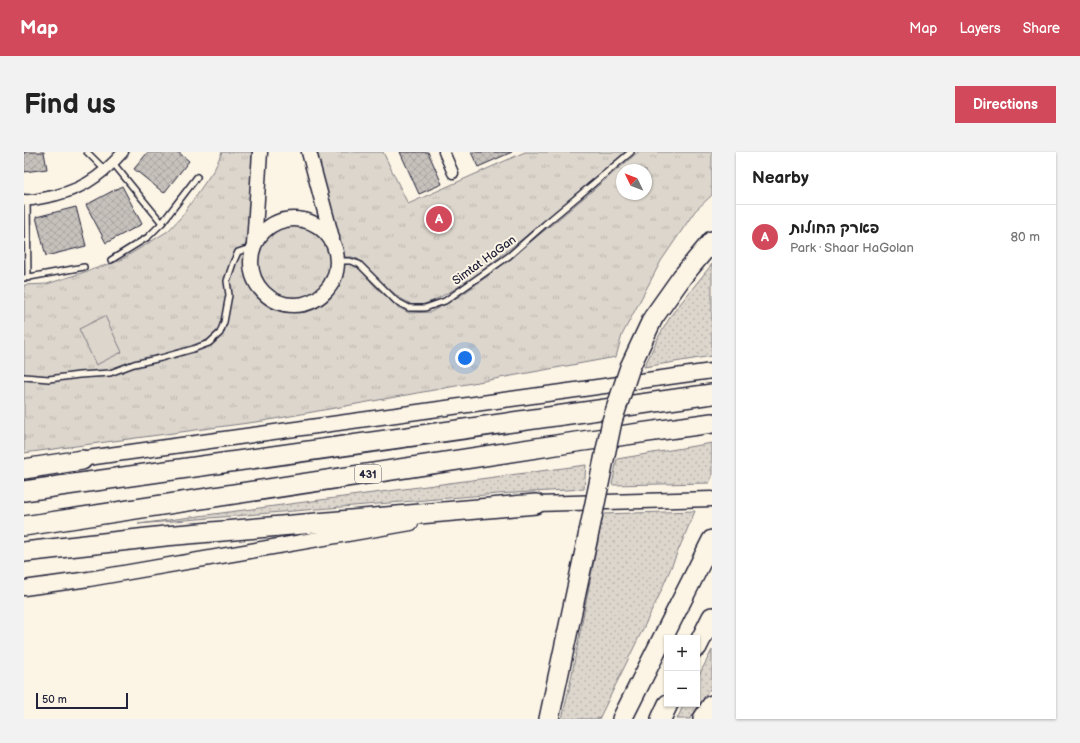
<!DOCTYPE html>
<html lang="en">
<head>
<meta charset="utf-8">
<style>
	body { margin:0; font-family:"Balsamiq Sans","Playpen Sans Hebrew",sans-serif; background:#f2f2f2; color:#222 }
	.controls { position:absolute; right:12px; bottom:12px; display:grid; overflow:hidden; border-radius:0px; box-shadow:0 1px 3px #0004 }
	.controls button { width:36px; height:36px; display:grid; place-items:center; padding:0; border:0; border-bottom:1px solid #e0e0e0; background:#fff; color:#222; font:20px sans-serif }
	.compass { position:absolute; left:592px; top:12px; width:36px; height:36px; border-radius:50%; background:#fff; box-shadow:0 1px 3px #0004; rotate:313deg }
	.scale { position:absolute; left:12px; bottom:10px; width:92px; box-sizing:border-box; padding-left:4px; border:2px solid #22223b; border-top:0; font-size:11px; line-height:14px; white-space:nowrap; color:#22223b; -webkit-text-stroke:3px #fcf5e5; paint-order:stroke }
	.you { position:absolute; left:441px; top:206px; width:14px; height:14px; margin:-10px; border:3px solid #fff; border-radius:50%; background:#1a73e8; box-shadow:0 0 0 6px #1a73e833 }
	.badge { display:grid; place-items:center; width:26px; height:26px; border-radius:50%; background:#d1495b; color:#fff; font-size:13px; font-weight:700 }
	.pin { position:absolute; translate:-50% -50%; border:2px solid #fff; box-shadow:0 1px 4px #0006 }
	.list { margin:0; padding:0; list-style:none }
	h2 { display:flex; justify-content:space-between; align-items:center; height:52px; margin:0; padding:0 16px; font-size:17px }
	h2 small { font-size:13px; font-weight:400; color:#767676 }
	.list li { display:grid; grid-template-columns:26px 1fr auto; gap:12px; align-items:center; box-sizing:border-box; height:64px; padding:0 16px; border-top:1px solid #e0e0e0 }
	.list b { display:block; font-size:15px; white-space:nowrap }
	.list p { margin:0; font-size:13px; white-space:nowrap; color:#767676 }
	.list em { font-size:13px; font-style:normal; color:#767676 }
	.map { position:relative; flex:none; width:688px; height:567px; overflow:hidden; border-radius:0px }
	header { display:flex; align-items:center; gap:24px; box-sizing:border-box; height:56px; padding:0 20px; background:#d1495b; color:#fff }
	header strong { font-size:19px }
	nav { display:flex; gap:22px; margin-inline-start:auto; font-size:14px }
	.intro { display:flex; align-items:center; justify-content:space-between; box-sizing:border-box; height:96px; padding:0 24px }
	h1 { margin:0; font-size:28px }
	.button { padding:10px 18px; border-radius:0px; background:#d1495b; color:#fff; font-size:14px; font-weight:700 }
	main { display:flex; gap:24px; padding:0 24px }
	aside { flex:1; background:#fff; border-radius:0px; box-shadow:0 1px 3px #0004 }
	.map>svg:first-child { display:block }
</style>
</head>
<body>
<header>
<strong>Map</strong>
<nav><a>Map</a><a>Layers</a><a>Share</a></nav>
</header>
<div class="intro"><h1>Find us</h1><a class="button">Directions</a></div>
<main>
<div class="map">
<svg width="688" height="567" viewBox="0 0 688 567">
	<defs>
		<pattern id="grass-dots" width="8" height="8" patternUnits="userSpaceOnUse"><rect width="8" height="8" fill="#dcd6cc"/><path d="M2 2h.1M6 6h.1" fill="none" stroke="#bcb7b0" stroke-width="1.8" stroke-linecap="round"/></pattern>
		<pattern id="park-tufts" width="24" height="20" patternUnits="userSpaceOnUse"><rect width="24" height="20" fill="#dcd6cc"/><path d="M3 7l-1-3M5 7V3M7 7l1-3M15 17l-1-3M17 17v-4M19 17l1-3" fill="none" stroke="#bcb7b0"/></pattern>
		<pattern id="building-cross-hatch" width="8" height="8" patternUnits="userSpaceOnUse"><rect width="8" height="8" fill="#c6c1bb"/><path d="M0 0l8 8M0 8l8-8" fill="none" stroke="#aaa6a2"/></pattern>
	</defs>
	<rect width="100%" height="100%" fill="#fcf5e5"/>
	<filter id="ink" filterUnits="userSpaceOnUse"><feTurbulence type="fractalNoise" baseFrequency=".025" numOctaves="2"/><feDisplacementMap in="SourceGraphic" scale="8" xChannelSelector="R" yChannelSelector="G"/><feConvolveMatrix kernelMatrix="1 2 1 2 8 2 1 2 1" color-interpolation-filters="sRGB"/></filter>
	<g filter="url(#ink)">
		<g fill="url(#grass-dots)" stroke="#7f7c84">
			<polygon points="688,112 688,204 620,215 635,184 648,162"/>
			<polygon points="688,291 688,325 685,331 588,333 593,307"/>
			<polygon points="562,313 560,337 473,342 114,372"/>
			<polygon points="671,359 634,446 575,567 538,567 546,532 579,362"/>
			<polygon points="688,498 688,534 666,567 653,567 660,552 673,552 673,527"/>
		</g>
		<g fill="url(#park-tufts)" stroke="#7f7c84" fill-rule="evenodd">
			<path d="M198 0H228C227 27 227 55 225 83 224 95 220 107 223 119 231 151 271 168 298 146 304 141 311 135 313 127 315 123 315 117 316 112H329L338 119 348 131 372 154 385 161 407 160 439 142 462 125 531 70 614 0H688V43L671 59 637 109 598 183 592 205 239 269 0 301V133L23 132 95 109 144 79 158 64 191 16ZM598 18H622V42H598Z"/>
			<polygon points="291,0 359,0 384,52 501,0 601,0 506,81 445,129 411,148 392,155 376,146 359,132 334,107 328,105 316,105"/>
			<circle cx="270" cy="110" r="41"/>
		</g>
		<polygon fill="#dcd6cc" stroke="#7f7c84" points="81,164 98,200 72,213 55,177"/>
		<g fill="url(#building-cross-hatch)" stroke="#22223b">
			<polygon points="0,0 20,0 23,17 0,20"/>
			<polygon points="124,0 154,0 165,9 140,41 110,17"/>
			<polygon points="376,0 404,0 418,32 395,42"/>
			<polygon points="447,0 488,0 454,15"/>
			<polygon points="98,34 118,72 82,91 62,53"/>
			<polygon points="52,55 62,94 22,104 12,65"/>
		</g>
		<g fill="none" stroke-linecap="round" stroke-linejoin="round">
			<g stroke="#22223b" stroke-width="8">
				<g id="lane">
					<polyline points="63,0 81,18"/>
					<polyline points="89,11 138,71"/>
					<polyline points="3,48 4,126"/>
					<polyline points="87,108 124,85 138,71 173,25"/>
					<polyline points="313,109 326,109 335,112 372,149 385,156 401,156 421,149 485,104 520,73 607,0"/>
					<polyline points="0,126 60,115"/>
					<polyline points="0,225 25,227 55,223 86,221 110,212 137,206 169,197 185,191 196,181 200,170 205,143 203,129 209,111 214,100 229,95"/>
				</g>
			</g>
			<g stroke="#22223b" stroke-width="13">
				<g id="street">
					<polyline points="420,0 429,21"/>
					<path d="M0 48C6 49 13 47 19 46 54 40 75 27 99 0"/>
				</g>
			</g>
			<g stroke="#22223b" stroke-width="17">
				<g id="secondary">
					<polyline points="285,0 308,86"/>
					<circle cx="270" cy="110" r="43"/>
					<polyline points="230,93 236,0"/>
					<polyline points="49,308 688,219"/>
					<polyline points="503,354 512,352 688,347"/>
					<polyline points="0,436 65,427 387,371"/>
				</g>
			</g>
			<g stroke="#22223b" stroke-width="22">
				<g id="highway">
					<polyline points="629,166 658,125 688,89"/>
					<polyline points="0,317 58,308"/>
					<polyline points="0,339 688,242"/>
					<polyline points="0,374 552,290 688,271"/>
					<polyline points="0,400 141,384 512,352"/>
					<polyline points="673,495 688,465"/>
					<polyline points="525,567 565,380"/>
					<polyline points="598,567 688,388"/>
					<polyline points="637,567 644,552"/>
					<polyline points="679,567 688,553"/>
				</g>
			</g>
			<use href="#lane" stroke="#fcf5e5" stroke-width="5"/>
			<use href="#street" stroke="#fcf5e5" stroke-width="10"/>
			<use href="#secondary" stroke="#fcf5e5" stroke-width="14"/>
			<use href="#highway" stroke="#fcf5e5" stroke-width="19"/>
			<g stroke="#22223b" stroke-width="22" stroke-linecap="butt">
				<polyline id="highway-bridge" points="565,380 588,269 606,215 629,166"/>
			</g>
			<use href="#highway-bridge" stroke="#fcf5e5" stroke-width="19"/>
		</g>
	</g>
	<g text-anchor="middle" stroke-width="4" stroke-linejoin="round" paint-order="stroke">
		<rect fill="#fcf5e5" stroke="#63616e" stroke-width="1" x="331" y="313" width="26" height="18" rx="3"/>
		<g font-size="11" font-weight="bold" fill="#22223b">
			<text x="344" y="326">431</text>
		</g>
		<g font-size="12" fill="#22223b" stroke="#fcf5e5">
			<text transform="translate(460 108) rotate(-36)" y="4">Simtat HaGan</text>
		</g>
	</g>
</svg>
<div class="controls">
<button>+</button>
<button>−</button>
</div>
<svg class="compass" viewBox="-18 -18 36 36"><path d="M0-13l5 13h-10z" fill="#e53935"/><path d="M0 13l5-13h-10z" fill="#767676"/></svg>
<div class="scale">50 m</div>
<div class="you"></div>
<div class="pin badge" style="left:415px;top:67px">A</div>
</div>
<aside>
<h2>Nearby<small></small></h2>
<ul class="list">
<li><span class="badge">A</span><div><b>פארק החולות</b><p>Park · Shaar HaGolan</p></div><em>80 m</em></li>
</ul>
</aside>
</main>
</body>
</html>
